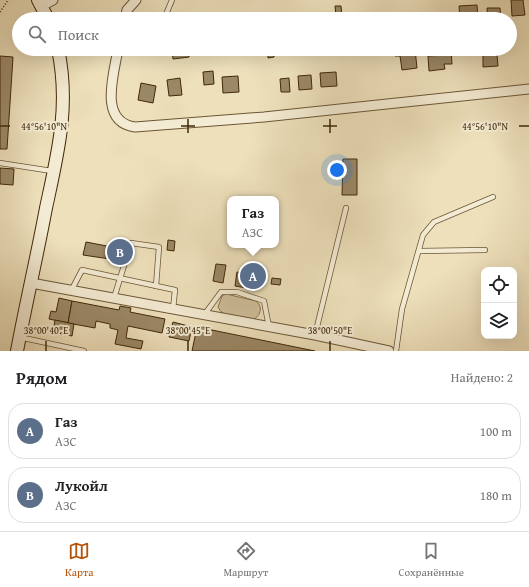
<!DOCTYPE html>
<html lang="ru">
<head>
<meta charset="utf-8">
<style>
	body { margin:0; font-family:"Gentium Book Plus",serif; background:#f6f6f6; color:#202124 }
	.controls { position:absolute; right:12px; bottom:12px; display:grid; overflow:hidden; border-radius:8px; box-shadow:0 4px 16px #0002 }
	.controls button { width:36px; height:36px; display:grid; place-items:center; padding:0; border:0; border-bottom:1px solid #e0e0e0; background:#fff; color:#202124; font:20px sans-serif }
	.you { position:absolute; left:337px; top:170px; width:14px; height:14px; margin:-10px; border:3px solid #fff; border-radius:50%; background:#1a73e8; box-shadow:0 0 0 6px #1a73e833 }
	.badge { display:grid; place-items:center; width:26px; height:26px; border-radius:50%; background:#b45309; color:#fff; font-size:13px; font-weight:700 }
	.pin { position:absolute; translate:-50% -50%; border:2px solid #fff; box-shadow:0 1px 4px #0006 }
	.popup { position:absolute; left:227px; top:196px; width:52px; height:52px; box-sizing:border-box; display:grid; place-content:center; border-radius:8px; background:#fff; filter:drop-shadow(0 1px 3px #0005); font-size:13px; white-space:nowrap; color:#757577 }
	.popup b { font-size:15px; color:#202124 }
	.popup::after { content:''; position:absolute; left:50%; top:100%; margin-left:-8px; border:8px solid transparent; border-top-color:#fff }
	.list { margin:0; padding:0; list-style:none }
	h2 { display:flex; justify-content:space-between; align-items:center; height:52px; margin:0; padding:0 16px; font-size:17px }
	h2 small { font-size:13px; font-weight:400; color:#757577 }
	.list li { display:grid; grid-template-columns:26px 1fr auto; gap:12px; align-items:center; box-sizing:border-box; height:56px; margin:0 8px 8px; padding:0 8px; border:1px solid #e0e0e0; border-radius:16px }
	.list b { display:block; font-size:15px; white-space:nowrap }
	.list p { margin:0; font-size:13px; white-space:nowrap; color:#757577 }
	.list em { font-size:13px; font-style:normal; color:#757577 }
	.icon { flex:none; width:22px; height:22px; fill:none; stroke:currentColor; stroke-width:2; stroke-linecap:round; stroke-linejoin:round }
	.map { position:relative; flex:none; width:529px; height:351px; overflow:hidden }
	.search { position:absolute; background:#fff; box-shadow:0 4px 16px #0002; left:12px; right:12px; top:12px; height:44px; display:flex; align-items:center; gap:10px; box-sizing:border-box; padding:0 14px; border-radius:22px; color:#757577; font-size:15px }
	.sheet { height:180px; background:#fff }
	nav { display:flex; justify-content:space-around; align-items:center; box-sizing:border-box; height:56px; border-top:1px solid #e0e0e0; background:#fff; font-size:11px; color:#757577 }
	nav a { display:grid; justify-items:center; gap:2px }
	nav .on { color:#b45309 }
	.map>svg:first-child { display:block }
</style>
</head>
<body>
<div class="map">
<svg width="529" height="351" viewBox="0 0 529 351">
	<rect width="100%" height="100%" fill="#ede0bb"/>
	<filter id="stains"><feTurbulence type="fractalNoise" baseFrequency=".005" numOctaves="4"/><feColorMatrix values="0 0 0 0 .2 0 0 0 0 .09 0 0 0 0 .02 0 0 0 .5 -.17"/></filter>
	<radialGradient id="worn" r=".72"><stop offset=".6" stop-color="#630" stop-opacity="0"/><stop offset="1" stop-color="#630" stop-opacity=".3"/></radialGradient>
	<path fill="#d0c19d" stroke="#897453" d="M226 294 256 301C264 308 260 316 252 321 242 318 222 318 218 307L222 296Z"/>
	<g fill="#9b8866" stroke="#422809">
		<polygon points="511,0 523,0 525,15 512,16"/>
		<polygon points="477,5 478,19 460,19 459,6"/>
		<polygon points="335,6 341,6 342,16 348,15 348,19 328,19 328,17 336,16"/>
		<polygon points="487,8 500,8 501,19 488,19"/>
		<polygon points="401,15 402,19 383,19 382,17"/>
		<polygon points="159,49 170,49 170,54 160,54"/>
		<polygon points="172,49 189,49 189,57 173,59"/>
		<polygon points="268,49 274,49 274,57 268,58"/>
		<polygon points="395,49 415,49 417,68 402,70 400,56 395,56"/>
		<polygon points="443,49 451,49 452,64 444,64 445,69 429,71 428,56 444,55"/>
		<polygon points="483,55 497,55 498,66 483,67"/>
		<polygon points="0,56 13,57 7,149 0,149"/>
		<polygon points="213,71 214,84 204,85 203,72"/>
		<polygon points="336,72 337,86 321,87 320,73"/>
		<polygon points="311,75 312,89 299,90 298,76"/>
		<polygon points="238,76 239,92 223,93 222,77"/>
		<polygon points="180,78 182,95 169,96 167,80"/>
		<polygon points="289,78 290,92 281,92 280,79"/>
		<polygon points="141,83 156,86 153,103 138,100"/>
		<polygon points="343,159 357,159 357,195 342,195"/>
		<polygon points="0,168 14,169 13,185 0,184"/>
		<polygon points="168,240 175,241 174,251 167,250"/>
		<polygon points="86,242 112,247 112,245 123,247 119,264 109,262 110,259 83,255"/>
		<polygon points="216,264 226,265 223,283 213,281"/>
		<polygon points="237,272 249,274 247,288 235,286"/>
		<polygon points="272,278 281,279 280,285 271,284"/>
		<polygon points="59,298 72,301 68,323 49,319 51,311 56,312"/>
		<polygon points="72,301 119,310 120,306 131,308 130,312 165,319 162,333 128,326 126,338 143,341 141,349 115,344 118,330 110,328 110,324 96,321 95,328 68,323"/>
		<polygon points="55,320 74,324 72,336 53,332"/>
		<polygon points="173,322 192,327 189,341 169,337"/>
		<polygon points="197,327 315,351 192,351"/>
	</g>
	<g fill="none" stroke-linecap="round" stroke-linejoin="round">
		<g stroke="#6d5636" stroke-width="6">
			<g id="lane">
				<polyline points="164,19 172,0"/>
				<polyline points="0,163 52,171"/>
				<polyline points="419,251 485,250"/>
				<polyline points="71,291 82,270 175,290 173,309"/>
				<polyline points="114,298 131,243 159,247 156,286"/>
				<polyline points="204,315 221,292 237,292 264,301 269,327"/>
				<polyline points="315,335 346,208"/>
				<polyline points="19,337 84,351"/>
				<polyline points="396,351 402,309 423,235 434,222 493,197"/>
			</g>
		</g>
		<g stroke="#6d5636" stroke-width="11">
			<g id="street">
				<polyline points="42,6 53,0"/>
				<polyline points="125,19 127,10 136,0"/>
				<path d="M118 49C114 74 98 122 135 127L264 117 529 89"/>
				<polyline points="31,283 315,335 389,351"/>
			</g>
		</g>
		<g stroke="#422809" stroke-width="14">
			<g id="secondary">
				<polyline points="38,0 48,19"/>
				<path d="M17 351C26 303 37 256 46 208 58 152 70 106 58 49"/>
			</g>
		</g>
		<polyline stroke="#422809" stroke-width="1.5" stroke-dasharray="1 2" stroke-linecap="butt" points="0,12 8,0"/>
		<use href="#lane" stroke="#f3ebd3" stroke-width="4.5"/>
		<use href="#street" stroke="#f3ebd3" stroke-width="9"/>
		<use href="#secondary" stroke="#f3ebd3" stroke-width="12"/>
	</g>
	<path fill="none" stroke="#422809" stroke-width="1.5" d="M188 119V133M330 119V133M0 126H10M181 126H195M323 126H337M519 126H529M46 341V351M188 341V351M330 341V351"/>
	<g font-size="10" text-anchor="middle" fill="#422809" stroke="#f3ebd3" stroke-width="4" stroke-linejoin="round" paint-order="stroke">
		<text x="44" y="130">44°56'10"N</text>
		<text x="485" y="130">44°56'10"N</text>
		<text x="46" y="334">38°00'40"E</text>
		<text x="188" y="334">38°00'45"E</text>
		<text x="330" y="334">38°00'50"E</text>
	</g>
	<rect width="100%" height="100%" filter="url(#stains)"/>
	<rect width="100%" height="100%" fill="url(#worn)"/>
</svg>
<div class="controls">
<button><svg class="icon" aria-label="locate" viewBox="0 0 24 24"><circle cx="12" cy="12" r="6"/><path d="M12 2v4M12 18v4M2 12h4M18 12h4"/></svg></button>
<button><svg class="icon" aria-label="layers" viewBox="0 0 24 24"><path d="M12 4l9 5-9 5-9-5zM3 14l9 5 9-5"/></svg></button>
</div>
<div class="you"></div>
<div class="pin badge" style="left:253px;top:276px;background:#5c6f8a">A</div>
<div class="popup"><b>Газ</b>АЗС</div>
<div class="pin badge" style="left:120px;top:252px;background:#5c6f8a">B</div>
<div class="search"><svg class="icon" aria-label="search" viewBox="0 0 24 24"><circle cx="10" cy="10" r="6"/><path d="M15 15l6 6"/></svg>Поиск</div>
</div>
<section class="sheet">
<h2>Рядом<small>Найдено: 2</small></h2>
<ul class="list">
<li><span class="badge" style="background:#5c6f8a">A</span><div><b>Газ</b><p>АЗС</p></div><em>100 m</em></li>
<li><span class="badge" style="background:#5c6f8a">B</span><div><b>Лукойл</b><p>АЗС</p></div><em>180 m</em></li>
</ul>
</section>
<nav>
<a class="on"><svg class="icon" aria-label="map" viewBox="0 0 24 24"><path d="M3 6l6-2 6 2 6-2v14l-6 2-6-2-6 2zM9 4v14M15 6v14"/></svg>Карта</a>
<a><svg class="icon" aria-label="directions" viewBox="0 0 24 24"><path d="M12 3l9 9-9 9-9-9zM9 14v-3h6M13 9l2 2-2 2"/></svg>Маршрут</a>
<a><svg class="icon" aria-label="saved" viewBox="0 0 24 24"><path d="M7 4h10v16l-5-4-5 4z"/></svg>Сохранённые</a>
</nav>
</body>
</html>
